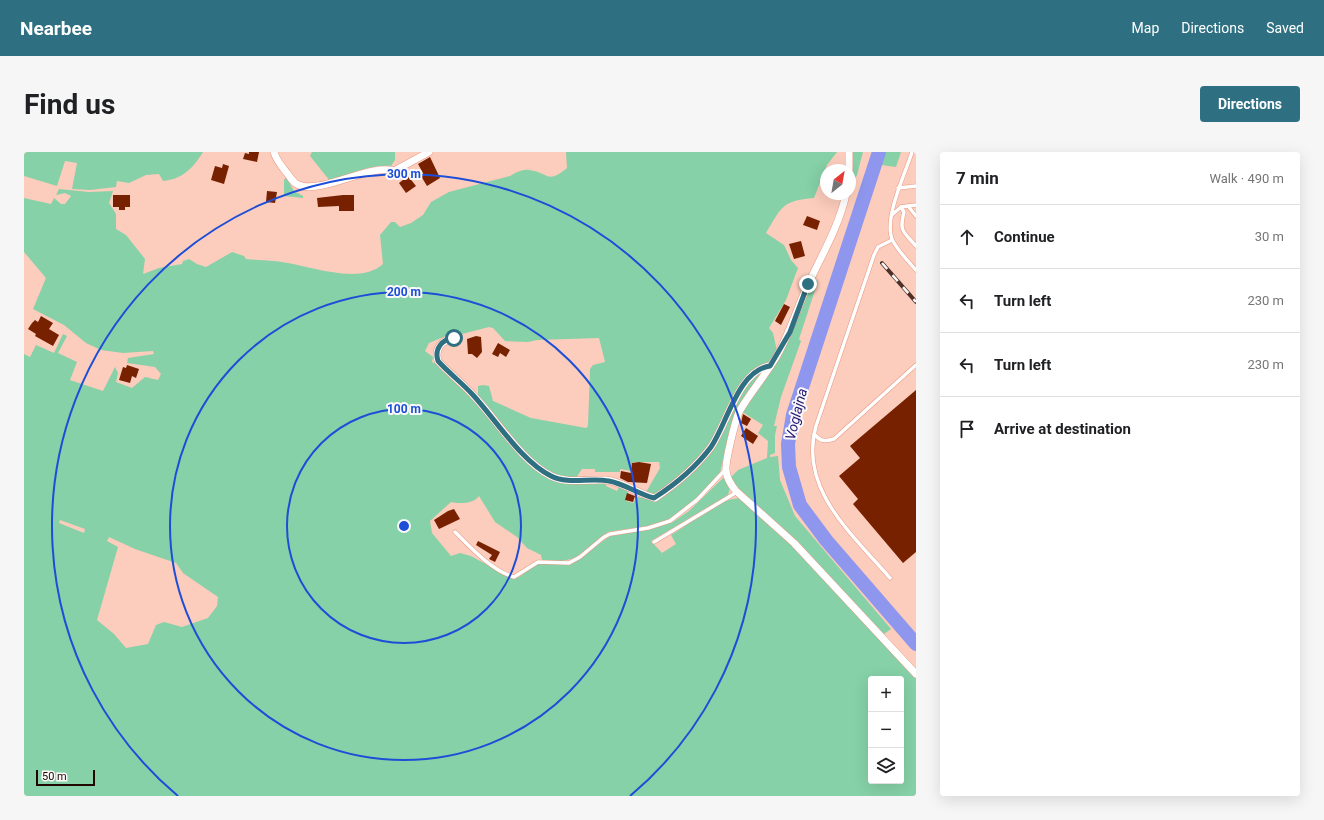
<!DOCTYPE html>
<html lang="en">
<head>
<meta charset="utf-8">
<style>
	body { margin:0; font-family:Roboto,sans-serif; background:#f6f6f6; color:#202124 }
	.controls { position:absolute; right:12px; bottom:12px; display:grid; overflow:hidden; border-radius:4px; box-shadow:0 4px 16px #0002 }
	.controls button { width:36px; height:36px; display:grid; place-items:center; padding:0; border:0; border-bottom:1px solid #e0e0e0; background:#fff; color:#202124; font:20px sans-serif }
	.compass { position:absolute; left:796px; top:12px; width:36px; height:36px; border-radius:50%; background:#fff; box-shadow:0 4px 16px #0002; rotate:31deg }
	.scale { position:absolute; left:12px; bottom:10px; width:59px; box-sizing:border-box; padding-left:4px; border:2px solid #200601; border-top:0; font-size:11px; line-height:14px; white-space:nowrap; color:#200601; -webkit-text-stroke:3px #f9f9f9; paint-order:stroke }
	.stop { position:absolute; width:12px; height:12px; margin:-9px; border:3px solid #2e7082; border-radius:50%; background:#fff }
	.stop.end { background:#2e7082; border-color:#fff; box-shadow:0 1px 4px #0008 }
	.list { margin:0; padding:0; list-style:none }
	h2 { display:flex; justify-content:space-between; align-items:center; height:52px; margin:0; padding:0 16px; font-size:17px }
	h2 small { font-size:13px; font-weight:400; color:#757577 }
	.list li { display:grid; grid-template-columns:26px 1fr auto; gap:12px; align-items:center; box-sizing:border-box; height:64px; padding:0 16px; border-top:1px solid #e0e0e0 }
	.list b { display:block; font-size:15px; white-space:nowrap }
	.list em { font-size:13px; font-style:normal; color:#757577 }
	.icon { flex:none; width:22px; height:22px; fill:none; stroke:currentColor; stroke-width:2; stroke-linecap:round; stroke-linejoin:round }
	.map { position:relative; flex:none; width:892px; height:644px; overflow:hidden; border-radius:4px }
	header { display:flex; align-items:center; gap:24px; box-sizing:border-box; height:56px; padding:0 20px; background:#2e7082; color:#fff }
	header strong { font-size:19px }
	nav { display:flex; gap:22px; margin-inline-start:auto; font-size:14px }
	.intro { display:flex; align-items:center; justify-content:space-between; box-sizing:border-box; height:96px; padding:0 24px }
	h1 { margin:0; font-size:28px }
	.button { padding:10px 18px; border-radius:4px; background:#2e7082; color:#fff; font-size:14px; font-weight:700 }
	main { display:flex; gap:24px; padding:0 24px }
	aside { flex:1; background:#fff; border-radius:4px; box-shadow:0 4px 16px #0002 }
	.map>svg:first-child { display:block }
</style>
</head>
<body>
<header>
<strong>Nearbee</strong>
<nav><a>Map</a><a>Directions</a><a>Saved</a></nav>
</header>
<div class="intro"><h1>Find us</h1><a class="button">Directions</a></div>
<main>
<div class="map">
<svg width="892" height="644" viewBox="0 0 892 644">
	<rect width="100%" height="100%" fill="#fcccbc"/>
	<g fill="#86d1a7" fill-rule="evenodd">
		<path d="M0 0H179C169 16 159 27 139 29L135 22 122 23 105 31 93 29 92 35 66 38 48 37 53 11 41 9 33 34 0 24Z"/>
		<path d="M288 0H371V8L367 14C347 12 325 22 306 29L286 4Z"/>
		<path d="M542 0H813L803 13 790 46C757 49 758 55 742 81L760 93 767 108 774 116 762 148 745 176 749 181 753 199 748 208 733 216 716 236 704 255 685 294 666 316 630 344 621 342 636 316 635 310H609L608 319 596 317V320H571V317H558L552 326C545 326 537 326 531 324 506 317 472 264 454 244V234L459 233 465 234 469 249 507 266 562 276 564 274 566 217 569 213 581 210 575 186 513 188 504 190 481 189 469 176 465 175 434 183 422 184 405 191 401 199 409 205 408 210C441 224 475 279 502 305 509 313 517 322 528 327 544 334 565 330 582 331V334L593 339 596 333 604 339 602 349 609 351 613 345 630 348 643 340 674 313 689 295 707 257 718 238 732 220H736L737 222 709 266 696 321 680 340 661 357 652 364 630 373 584 380 551 406 534 410 518 408 517 403 503 396 493 385 471 370 455 344C450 352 435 352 427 350L406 369 408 381 427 404 436 401 447 404 489 427C499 425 504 416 513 412H547L586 384 621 378 649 370 665 359 699 326H702L706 336 704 343 627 389 638 401 652 392 647 383C666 372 694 347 715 346L731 358 765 390 892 523V644H0V202L6 205 12 193 30 201 39 182 43 184 34 201 53 210 46 228 79 239 91 215 94 221 92 230 108 236 121 225 134 228 137 222 131 215 103 211 104 206 130 202 129 199 99 201 77 198 62 191 40 173 9 157 22 126 0 100V46L27 52 30 46 37 52H41L47 44 41 41 32 43 35 37 65 40 89 39 85 51 92 62V77L102 83 121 107 119 122 135 116 158 112 159 109 165 107 173 112 182 115 208 100 220 104 222 107C231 108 240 108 249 109 280 111 334 135 359 112L356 83 367 70H371L376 75 387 71 399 63 407 50 425 40 486 24C491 21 499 17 505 18 524 20 523 33 543 16ZM36 368 61 377 60 381 35 371ZM85 385 111 397 152 411 159 421 194 445 193 454 184 466 158 475 140 470 132 473 124 492 102 496 90 482 73 468 94 395 83 389ZM847 527H877V629H847Z"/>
		<polygon points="828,0 839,0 833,23 830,28 828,26"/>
		<polygon points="862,0 877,0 872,15 857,13"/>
		<polygon points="262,25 270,39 279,44 279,46 260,44 260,28"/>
		<polygon points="789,127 794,129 775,187 777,189 757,245 750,274 753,274 751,283 751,301 746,303 746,305 754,304 756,328 771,364 867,477 860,482 711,334 706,326 714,318 743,306 744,289 734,281 739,273 717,259 740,224"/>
	</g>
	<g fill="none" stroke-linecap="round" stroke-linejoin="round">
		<polyline stroke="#8e96ed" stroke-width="14" points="855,0 769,263 764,292 765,315 776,353 802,388 892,492"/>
	</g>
	<g fill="#772100">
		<polygon points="225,0 235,0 233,10 219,7 221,1 225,2"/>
		<polygon points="406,5 416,26 403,34 397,24 400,23 394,12"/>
		<polygon points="199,12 205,14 200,32 187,28 191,14 198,16"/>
		<polygon points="384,24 392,34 382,41 375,31"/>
		<polygon points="243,39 253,40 251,51 242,50"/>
		<polygon points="89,43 106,43 106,55 101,55 101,58 95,58 95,55 89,55"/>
		<polygon points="319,43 330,43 330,59 315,59 315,54 294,55 293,46"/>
		<polygon points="783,64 796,69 793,78 779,73"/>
		<polygon points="777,89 781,104 770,107 765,92"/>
		<polygon points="760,152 766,155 757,173 751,169"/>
		<polygon points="17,164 29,171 25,177 35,183 29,194 11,184 12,182 4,177 8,171 11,168 14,170"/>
		<polygon points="452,184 457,185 458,200 453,206 448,202 444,202 443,187"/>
		<polygon points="474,191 486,198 482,205 476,201 474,205 468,202"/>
		<polygon points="103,213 115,217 112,226 108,224 106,231 95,228 99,215 102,216"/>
		<polygon points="892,238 892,400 879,411 829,352 834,347 815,324 836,306 826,294"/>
		<polygon points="719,262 727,267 723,274 717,271"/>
		<polygon points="722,276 734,284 729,292 717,284"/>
		<polygon points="615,310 627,312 623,331 604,330 596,326 597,319 607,321 608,311"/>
		<polygon points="603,341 611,344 609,350 601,348"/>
		<polygon points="430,357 436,367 415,377 410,368 424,359"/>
		<polygon points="454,389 476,400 471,410 465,407 468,403 452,393"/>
	</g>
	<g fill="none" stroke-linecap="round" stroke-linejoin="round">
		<g stroke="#e69981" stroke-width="4.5">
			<g id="lane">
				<path d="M888 0C882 20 858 69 869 89 874 99 884 109 892 118"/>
				<polyline points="874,36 892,34"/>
				<polyline points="884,54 892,64"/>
				<path d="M877 55 880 60C875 80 879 79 892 94"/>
				<polyline points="869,62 877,55 892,53"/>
				<path d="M790 282C796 289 801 290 810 287L892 213"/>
				<path d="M431 380C447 396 468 419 490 425L514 410 545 411 556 405 580 385 586 382 624 376 646 369 673 348 701 318"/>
				<polyline points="630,390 713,340"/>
				<path d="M866 426C829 383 774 337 792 274L850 103 854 95 868 88"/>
			</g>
		</g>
		<g stroke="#e69981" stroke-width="8">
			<g id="street">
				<path d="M250 0C252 8 258 15 263 21 265 24 268 28 271 31 292 46 344 11 370 19L405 0"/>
				<polyline points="825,18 825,0"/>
				<path d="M822 42C815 75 797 104 783 135 772 159 765 184 751 207 740 225 726 241 715 260 711 270 701 309 702 319 703 327 707 333 712 339L770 391 892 522"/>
				<path d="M430 186C418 188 410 197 414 209 425 221 438 231 449 243 473 268 497 309 527 324 544 332 565 327 582 328 599 330 614 342 631 346 652 332 672 315 687 295 703 272 715 218 746 214"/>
			</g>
		</g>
		<use href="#lane" stroke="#fff" stroke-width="3.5"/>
		<use href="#street" stroke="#fff" stroke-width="7"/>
		<g stroke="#4e3028" stroke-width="4">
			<polyline id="rail" points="858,111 892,150"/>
		</g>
		<use href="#rail" stroke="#f9f9f9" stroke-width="2.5" stroke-dasharray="8" stroke-linecap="butt"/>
	</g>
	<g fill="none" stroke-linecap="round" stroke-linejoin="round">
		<path stroke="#2e7082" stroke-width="5" d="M430 186C418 187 410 197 414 209 425 221 438 231 449 243 472 268 497 309 527 324 545 333 566 325 585 329 601 332 614 342 630 346 652 332 672 315 687 295 703 272 714 218 746 214L766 180 784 132"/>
	</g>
	<g fill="none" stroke="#1d4ed8" stroke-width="2">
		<circle cx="380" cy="374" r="117"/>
		<circle cx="380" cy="374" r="234"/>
		<path d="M154 644A352 352 0 1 1 606 644"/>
	</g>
	<g text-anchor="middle" stroke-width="4" stroke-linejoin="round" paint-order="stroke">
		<g font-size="14" font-style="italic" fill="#231473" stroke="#f9f9f9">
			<text transform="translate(772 262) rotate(-76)" y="5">Voglajna</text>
		</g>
	</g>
	<circle cx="380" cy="374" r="6" fill="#1d4ed8" stroke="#f9f9f9" stroke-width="2"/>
	<g font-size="12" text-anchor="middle" font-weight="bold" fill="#1d4ed8" stroke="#f9f9f9" stroke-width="4" stroke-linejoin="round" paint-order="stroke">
		<text x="380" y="26">300 m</text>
		<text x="380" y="144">200 m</text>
		<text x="380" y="261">100 m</text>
	</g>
</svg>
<div class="controls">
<button>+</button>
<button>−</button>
<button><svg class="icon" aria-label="layers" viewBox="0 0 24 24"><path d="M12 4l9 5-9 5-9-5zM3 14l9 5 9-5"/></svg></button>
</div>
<svg class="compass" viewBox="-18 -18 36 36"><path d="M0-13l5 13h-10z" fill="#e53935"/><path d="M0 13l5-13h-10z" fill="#757577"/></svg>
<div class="scale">50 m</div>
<div class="stop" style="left:430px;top:186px"></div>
<div class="stop end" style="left:784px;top:132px"></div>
</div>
<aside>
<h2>7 min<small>Walk · 490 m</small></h2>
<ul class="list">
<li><svg class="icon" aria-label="ahead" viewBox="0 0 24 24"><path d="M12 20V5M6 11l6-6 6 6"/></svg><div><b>Continue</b></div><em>30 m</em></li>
<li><svg class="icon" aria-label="left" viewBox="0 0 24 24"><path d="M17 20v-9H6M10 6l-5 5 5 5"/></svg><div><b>Turn left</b></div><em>230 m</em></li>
<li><svg class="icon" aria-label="left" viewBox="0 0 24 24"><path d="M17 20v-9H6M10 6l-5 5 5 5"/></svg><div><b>Turn left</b></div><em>230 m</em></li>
<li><svg class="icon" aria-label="arrive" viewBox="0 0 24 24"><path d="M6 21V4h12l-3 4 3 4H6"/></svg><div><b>Arrive at destination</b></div></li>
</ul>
</aside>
</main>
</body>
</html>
